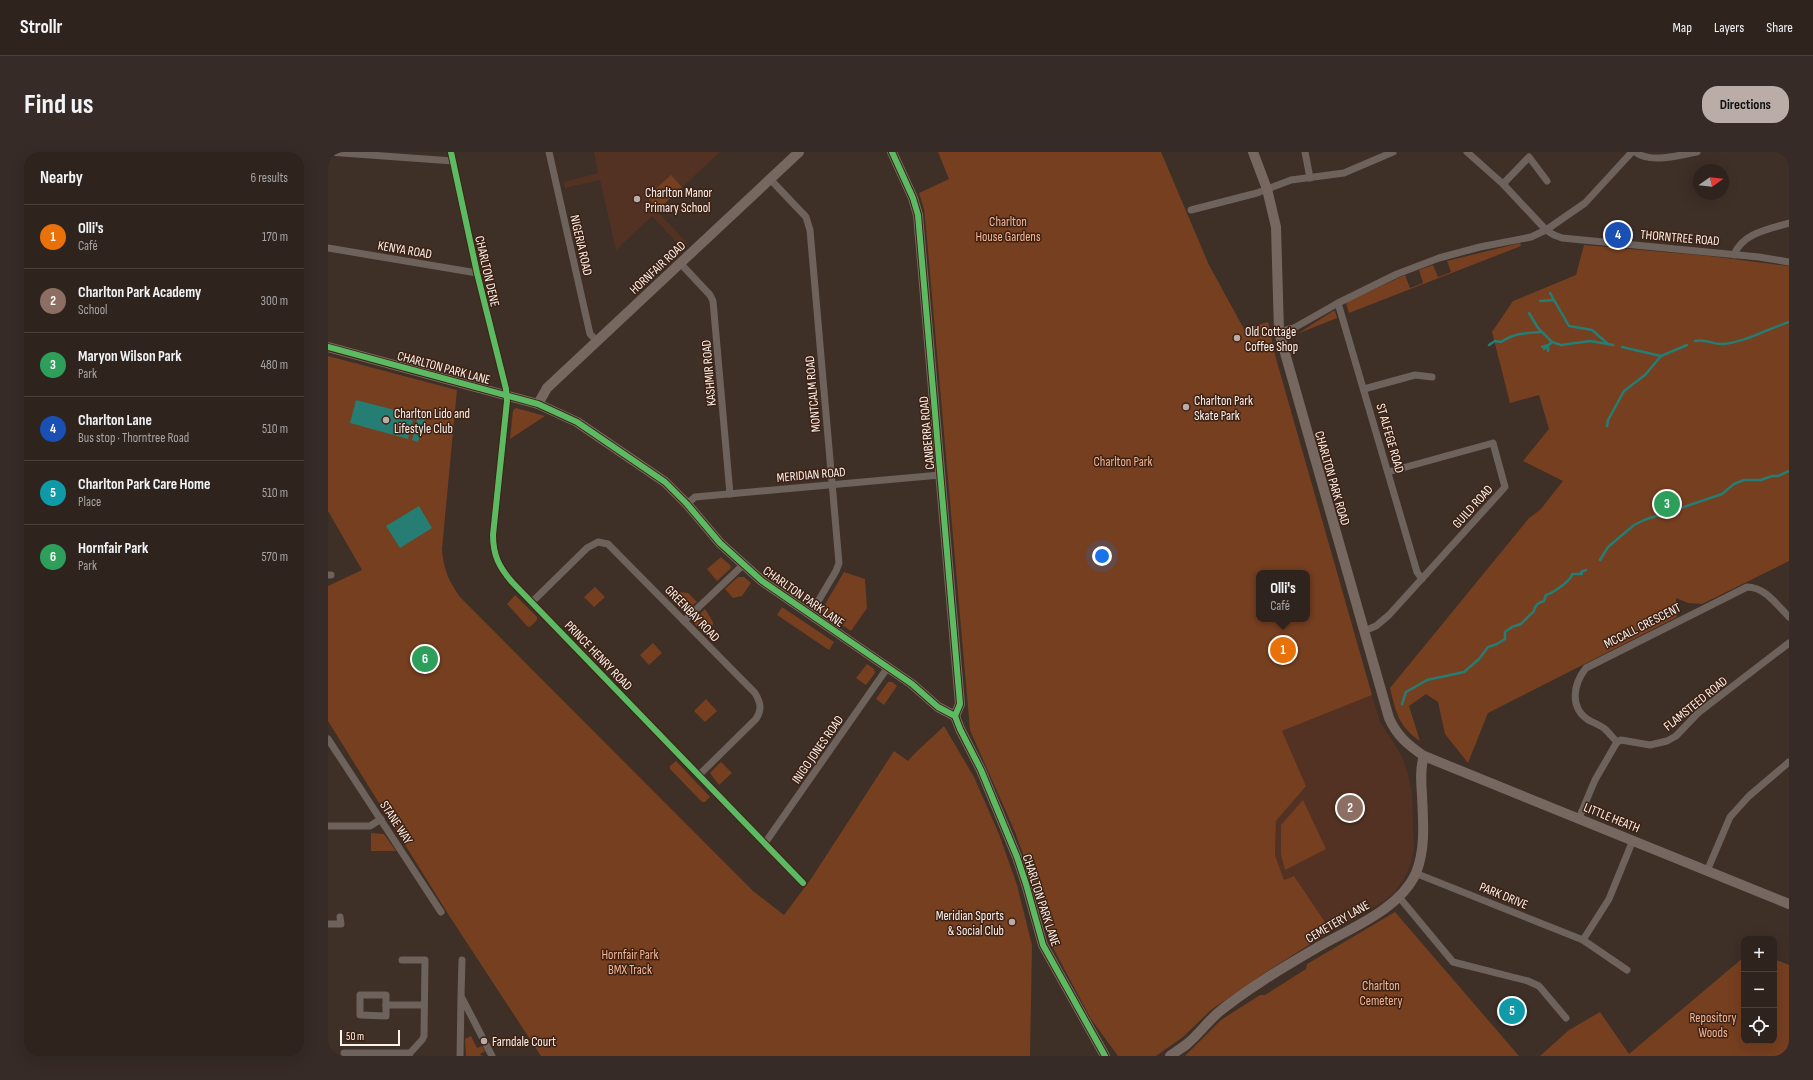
<!DOCTYPE html>
<html lang="en">
<head>
<meta charset="utf-8">
<style>
	body { margin:0; font-family:"Sofia Sans Condensed",sans-serif; background:#362b26; color:#f1f3f6 }
	.controls { position:absolute; right:12px; bottom:12px; display:grid; overflow:hidden; border-radius:8px; box-shadow:0 4px 16px #0002 }
	.controls button { width:36px; height:36px; display:grid; place-items:center; padding:0; border:0; border-bottom:1px solid #49403b; background:#2e231d; color:#f1f3f6; font:20px sans-serif }
	.compass { position:absolute; left:1365px; top:12px; width:36px; height:36px; border-radius:50%; background:#2e231d; box-shadow:0 4px 16px #0002; rotate:76deg }
	.scale { position:absolute; left:12px; bottom:10px; width:60px; box-sizing:border-box; padding-left:4px; border:2px solid #fcf1ec; border-top:0; font-size:11px; line-height:14px; white-space:nowrap; color:#fcf1ec; -webkit-text-stroke:3px #3d2214; paint-order:stroke }
	.you { position:absolute; left:774px; top:404px; width:14px; height:14px; margin:-10px; border:3px solid #fff; border-radius:50%; background:#1a73e8; box-shadow:0 0 0 6px #1a73e833 }
	.badge { display:grid; place-items:center; width:26px; height:26px; border-radius:50%; background:#baada7; color:#fff; font-size:13px; font-weight:700 }
	.pin { position:absolute; translate:-50% -50%; border:2px solid #fff; box-shadow:0 1px 4px #0006 }
	.popup { position:absolute; left:928px; top:418px; width:54px; height:52px; box-sizing:border-box; display:grid; place-content:center; border-radius:8px; background:#2e231d; filter:drop-shadow(0 1px 3px #0005); font-size:13px; white-space:nowrap; color:#a7a4a4 }
	.popup b { font-size:15px; color:#f1f3f6 }
	.popup::after { content:''; position:absolute; left:50%; top:100%; margin-left:-8px; border:8px solid transparent; border-top-color:#2e231d }
	.list { margin:0; padding:0; list-style:none }
	h2 { display:flex; justify-content:space-between; align-items:center; height:52px; margin:0; padding:0 16px; font-size:17px }
	h2 small { font-size:13px; font-weight:400; color:#a7a4a4 }
	.list li { display:grid; grid-template-columns:26px 1fr auto; gap:12px; align-items:center; box-sizing:border-box; height:64px; padding:0 16px; border-top:1px solid #49403b }
	.list b { display:block; font-size:15px; white-space:nowrap }
	.list p { margin:0; font-size:13px; white-space:nowrap; color:#a7a4a4 }
	.list em { font-size:13px; font-style:normal; color:#a7a4a4 }
	.icon { flex:none; width:22px; height:22px; fill:none; stroke:currentColor; stroke-width:2; stroke-linecap:round; stroke-linejoin:round }
	.map { position:relative; flex:none; width:1461px; height:904px; overflow:hidden; border-radius:16px }
	header { display:flex; align-items:center; gap:24px; box-sizing:border-box; height:56px; padding:0 20px; background:#2e231d; border-bottom:1px solid #49403b }
	header strong { font-size:19px }
	nav { display:flex; gap:22px; margin-inline-start:auto; font-size:14px }
	.intro { display:flex; align-items:center; justify-content:space-between; box-sizing:border-box; height:96px; padding:0 24px }
	h1 { margin:0; font-size:28px }
	.button { padding:10px 18px; border-radius:16px; background:#baada7; color:#111; font-size:14px; font-weight:700 }
	main { display:flex; gap:24px; padding:0 24px }
	aside { flex:1; background:#2e231d; border-radius:16px; box-shadow:0 4px 16px #0002 }
	.map>svg:first-child { display:block }
</style>
</head>
<body>
<header>
<strong>Strollr</strong>
<nav><a>Map</a><a>Layers</a><a>Share</a></nav>
</header>
<div class="intro"><h1>Find us</h1><a class="button">Directions</a></div>
<main>
<aside>
<h2>Nearby<small>6 results</small></h2>
<ul class="list">
<li><span class="badge" style="background:#e8710a">1</span><div><b>Olli's</b><p>Café</p></div><em>170 m</em></li>
<li><span class="badge" style="background:#8d6e63">2</span><div><b>Charlton Park Academy</b><p>School</p></div><em>300 m</em></li>
<li><span class="badge" style="background:#2e9e5b">3</span><div><b>Maryon Wilson Park</b><p>Park</p></div><em>480 m</em></li>
<li><span class="badge" style="background:#1a4fb4">4</span><div><b>Charlton Lane</b><p>Bus stop · Thorntree Road</p></div><em>510 m</em></li>
<li><span class="badge" style="background:#0f9aa8">5</span><div><b>Charlton Park Care Home</b><p>Place</p></div><em>510 m</em></li>
<li><span class="badge" style="background:#2e9e5b">6</span><div><b>Hornfair Park</b><p>Park</p></div><em>570 m</em></li>
</ul>
</aside>
<div class="map">
<svg width="1461" height="904" viewBox="0 0 1461 904">
	<rect width="100%" height="100%" fill="#3e2f27"/>
	<g fill="#533223">
		<polygon points="266,0 392,0 329,59 359,91 354,96 324,64 288,98 272,28 237,36 235,30 270,21"/>
		<polygon points="1044,543 1052,570 1074,604 1080,622 1084,642 1086,697 1083,711 1078,723 1067,740 1055,750 1003,779 966,724 956,728 947,703 948,669 978,634 954,579"/>
	</g>
	<g fill="#763f20" fill-rule="evenodd">
		<path d="M610 0H833L881 113 916 177 940 170 947 203 1044 543 954 579 978 634 948 669 947 703 956 728 966 724 1003 779 935 822 883 858 855 885 828 904H790L763 867 723 792 708 738 687 680 642 578 598 76 596 57 591 41 621 27ZM931 421H979V467H931Z"/>
		<polygon points="343,23 354,35 331,57 319,45"/>
		<polygon points="1192,91 1193,94 1021,161 1018,151 1021,149 1077,123 1082,136 1095,131 1091,118 1105,113 1110,125 1123,120 1119,109"/>
		<path d="M1256 93 1381 104 1461 114V409L1374 452 1360 451 1348 446 1349 465 1160 561 1140 611 1117 582 1110 550 1098 542 1081 554 1092 589C1070 574 1068 560 1062 536L1201 366 1212 358 1235 329 1195 309 1221 277 1211 243 1182 251 1164 180 1185 149 1248 123Z"/>
		<polygon points="1005,159 1007,159 1009,166 969,182"/>
		<path d="M0 204 129 238 114 397C115 416 121 430 132 445L425 739 456 763 483 727 566 599 580 609C591 596 604 586 616 574L646 625 671 682 689 733 704 793 702 904H213L122 765 0 569V434L34 418 0 359Z"/>
		<polygon points="188,256 217,264 182,287 185,258"/>
		<polygon points="393,405 402,413 403,416 389,429 379,417"/>
		<polygon points="516,420 537,427 539,456 523,479 493,459"/>
		<polygon points="410,425 416,425 423,431 414,444 405,446 397,437"/>
		<polygon points="267,435 277,445 266,455 256,445"/>
		<polygon points="353,440 360,441 369,450 357,459 344,448"/>
		<polygon points="187,443 209,465 209,468 202,475 199,474 179,452"/>
		<polygon points="454,455 506,490 501,498 449,463"/>
		<polygon points="377,457 385,470 385,473 377,482 367,472 367,467"/>
		<polygon points="325,491 334,501 321,513 312,503"/>
		<polygon points="539,512 546,517 547,521 538,533 528,526"/>
		<polygon points="560,530 564,530 569,534 556,553 548,547"/>
		<polygon points="378,547 389,559 377,570 366,559"/>
		<polygon points="348,609 382,645 377,650 374,650 342,617 342,614"/>
		<polygon points="393,610 404,621 391,633 382,621"/>
		<polygon points="975,648 998,697 957,718 953,702 953,673"/>
		<polygon points="43,681 56,682 68,699 43,699"/>
		<polygon points="1067,760 1191,904 857,904 893,868 932,843 937,843 978,817 979,812"/>
		<polygon points="1416,805 1416,889 1446,889 1446,807 1461,813 1461,904 1212,904 1241,878 1272,860 1301,902"/>
		<polygon points="143,884 149,896 154,894 157,899 152,902 154,904 138,904 137,887"/>
	</g>
	<g fill="#257d73">
		<polygon points="28,248 86,263 80,287 22,271"/>
		<polygon points="90,264 97,266 90,290 84,288"/>
		<polygon points="91,354 104,376 72,396 58,374"/>
	</g>
	<g fill="none" stroke-linecap="round" stroke-linejoin="round">
		<g stroke="#257d73" stroke-width="2.5">
			<polyline points="1222,141 1226,148"/>
			<polyline points="1212,149 1226,148 1241,174 1264,178 1280,192 1285,193"/>
			<polyline points="1201,161 1210,176 1224,190 1233,193 1262,189 1280,192"/>
			<path d="M1367 189C1377 186 1385 193 1395 192 1418 190 1439 177 1461 170"/>
			<path d="M1161 193 1167 189 1173 190C1187 181 1198 181 1213 180"/>
			<polyline points="1214,195 1220,193 1220,199"/>
			<polyline points="1294,195 1333,204 1359,193"/>
			<polyline points="1216,197 1224,190"/>
			<polyline points="1279,274 1280,268 1296,239 1317,223 1333,204"/>
			<polyline points="1272,408 1280,395 1306,373 1316,368 1337,361 1339,358 1350,357 1394,342 1406,332 1416,328 1433,328 1444,324 1450,324 1461,319"/>
			<path d="M1074 552 1078 540 1099 528 1136 520 1151 507 1160 495 1169 492 1177 487V480L1184 475 1193 472 1206 459C1207 453 1210 451 1216 449L1218 443C1225 441 1244 428 1244 422H1254L1253 420 1258 418"/>
		</g>
		<g stroke="#6e625d" stroke-width="7">
			<polyline points="0,0 125,9"/>
			<path d="M123 0 149 121 178 237 179 249 165 383C165 403 171 415 184 430L475 731"/>
			<polyline points="221,0 262,182 269,189"/>
			<polyline points="977,0 982,26"/>
			<polyline points="1139,0 1175,32 1218,78 1226,83 1234,86 1431,105 1461,110"/>
			<path d="M1307 0C1323 12 1351 3 1369 0"/>
			<polyline points="442,27 478,65 482,78 511,411 508,419 482,463"/>
			<polyline points="1175,32 1201,5 1219,29"/>
			<polyline points="863,58 929,41 963,28 1016,21 1065,0"/>
			<polyline points="0,96 149,121"/>
			<path d="M1406 103C1414 81 1441 77 1461 71"/>
			<polyline points="352,111 382,143 385,149 402,342"/>
			<polyline points="1010,151 1089,420 1094,427"/>
			<polyline points="951,180 966,176 1010,151 1069,122 1111,106 1152,95 1203,85 1218,78 1257,51 1304,0"/>
			<polyline points="1036,237 1087,223 1104,225"/>
			<polyline points="359,352 367,345 612,323"/>
			<polyline points="0,423 3,423"/>
			<path d="M204 450 259 396 270 390 280 392 427 541C433 551 434 558 428 567L371 623"/>
			<polyline points="356,469 415,413"/>
			<polyline points="1036,479 1048,474 1061,463 1177,335 1165,291 1060,320"/>
			<polyline points="0,587 113,760"/>
			<path d="M1289 590C1285 586 1282 582 1278 578 1273 573 1265 571 1259 567 1241 554 1246 531 1258 516L1419 435C1437 435 1449 453 1461 465"/>
			<polyline points="1251,666 1267,628 1289,590 1293,588 1322,593 1339,589 1348,584 1370,561 1461,491"/>
			<polyline points="0,674 42,674 53,667"/>
			<polyline points="437,691 560,515"/>
			<polyline points="1379,719 1402,665 1421,644 1461,610"/>
			<polyline points="1087,721 1255,788 1299,818"/>
			<polyline points="1071,745 1125,810 1200,829 1211,834 1238,866"/>
			<polyline points="0,772 13,772 12,765"/>
			<polyline points="1255,788 1281,747 1305,688"/>
			<polyline points="74,808 97,808 96,884 94,888 82,901"/>
			<polyline points="134,808 133,844 164,904"/>
			<polygon points="32,843 58,843 58,864 32,863"/>
			<polyline points="58,853 96,853"/>
			<polyline points="16,901 82,901"/>
			<polyline points="132,904 133,846"/>
		</g>
		<g stroke="#766861" stroke-width="10">
			<polyline points="564,0 585,46 590,63 632,552 627,564"/>
			<path d="M925 0 939 37 948 75 951 180 1061 566C1069 584 1080 593 1096 604L1461 752"/>
			<polyline points="0,195 210,252 249,270 337,330 359,352 392,391 434,429 584,532 610,555 627,564 632,577 653,618 689,705 698,732 715,793 777,904"/>
			<polyline points="210,252 219,236 471,0"/>
			<path d="M842 904C847 900 854 896 859 892 871 882 880 869 891 860 920 836 958 814 990 795 1023 776 1072 757 1088 721 1098 696 1095 669 1094 643 1093 630 1092 616 1096 604"/>
		</g>
		<g stroke="#3d2214" stroke-width="8">
			<g id="cycleway">
				<path d="M123 0 149 121 178 237 179 249 165 383C165 403 171 415 184 430L475 731"/>
				<polyline points="564,0 585,46 590,63 632,552 627,564"/>
				<polyline points="0,195 210,252 249,270 337,330 359,352 392,391 434,429 584,532 610,555 627,564 632,577 653,618 689,705 698,732 715,793 777,904"/>
			</g>
		</g>
		<use href="#cycleway" stroke="#5cba63" stroke-width="6"/>
	</g>
	<g fill="#baada7" stroke="#3d2214" stroke-width="1.5">
		<circle cx="309" cy="47" r="4"/>
		<circle cx="909" cy="186" r="4"/>
		<circle cx="858" cy="255" r="4"/>
		<circle cx="58" cy="268" r="4"/>
		<circle cx="684" cy="770" r="4"/>
		<circle cx="156" cy="889" r="4"/>
	</g>
	<g text-anchor="middle" stroke-width="3" stroke-linejoin="round" paint-order="stroke">
		<g font-size="13" fill="#fcf1ec" stroke="#3d2214" text-anchor="start">
			<text x="317" y="45">Charlton Manor<tspan x="317" dy="15">Primary School</tspan></text>
			<text x="917" y="184">Old Cottage<tspan x="917" dy="15">Coffee Shop</tspan></text>
			<text x="866" y="253">Charlton Park<tspan x="866" dy="15">Skate Park</tspan></text>
			<text x="66" y="266">Charlton Lido and<tspan x="66" dy="15">Lifestyle Club</tspan></text>
			<text x="676" y="768" text-anchor="end">Meridian Sports<tspan x="676" dy="15">&amp; Social Club</tspan></text>
			<text x="164" y="894">Farndale Court</text>
		</g>
		<g font-size="13" fill="#f4b597" stroke="#3d2214">
			<text x="680" y="74">Charlton<tspan x="680" dy="15">House Gardens</tspan></text>
			<text x="795" y="314">Charlton Park</text>
			<text x="302" y="807">Hornfair Park<tspan x="302" dy="15">BMX Track</tspan></text>
			<text x="1053" y="838">Charlton<tspan x="1053" dy="15">Cemetery</tspan></text>
			<text x="1385" y="870">Repository<tspan x="1385" dy="15">Woods</tspan></text>
		</g>
		<g font-size="13" fill="#fcf1ec" stroke="#3d2214">
			<text transform="translate(1352 85) rotate(5)" y="5">THORNTREE ROAD</text>
			<text transform="translate(254 93) rotate(77)" y="5">NIGERIA ROAD</text>
			<text transform="translate(77 97) rotate(10)" y="5">KENYA ROAD</text>
			<text transform="translate(329 115) rotate(-43)" y="5">HORNFAIR ROAD</text>
			<text transform="translate(160 119) rotate(77)" y="5">CHARLTON DENE</text>
			<text transform="translate(116 215) rotate(15)" y="5">CHARLTON PARK LANE</text>
			<text transform="translate(380 221) rotate(-95)" y="5">KASHMIR ROAD</text>
			<text transform="translate(484 242) rotate(-95)" y="5">MONTCALM ROAD</text>
			<text transform="translate(598 281) rotate(-95)" y="5">CANBERRA ROAD</text>
			<text transform="translate(1063 286) rotate(74)" y="5">ST ALFEGE ROAD</text>
			<text transform="translate(483 322) rotate(-5)" y="5">MERIDIAN ROAD</text>
			<text transform="translate(1005 326) rotate(74)" y="5">CHARLTON PARK ROAD</text>
			<text transform="translate(1144 354) rotate(-48)" y="5">GUILD ROAD</text>
			<text transform="translate(476 444) rotate(35)" y="5">CHARLTON PARK LANE</text>
			<text transform="translate(365 461) rotate(46)" y="5">GREENBAY ROAD</text>
			<text transform="translate(1314 473) rotate(-27)" y="5">MCCALL CRESCENT</text>
			<text transform="translate(271 503) rotate(46)" y="5">PRINCE HENRY ROAD</text>
			<text transform="translate(1367 551) rotate(-39)" y="5">FLAMSTEED ROAD</text>
			<text transform="translate(489 597) rotate(-55)" y="5">INIGO JONES ROAD</text>
			<text transform="translate(1284 665) rotate(22)" y="5">LITTLE HEATH</text>
			<text transform="translate(69 670) rotate(57)" y="5">STANE WAY</text>
			<text transform="translate(1176 743) rotate(22)" y="5">PARK DRIVE</text>
			<text transform="translate(714 748) rotate(72)" y="5">CHARLTON PARK LANE</text>
			<text transform="translate(1009 769) rotate(-30)" y="5">CEMETERY LANE</text>
		</g>
	</g>
</svg>
<div class="controls">
<button>+</button>
<button>−</button>
<button><svg class="icon" aria-label="locate" viewBox="0 0 24 24"><circle cx="12" cy="12" r="6"/><path d="M12 2v4M12 18v4M2 12h4M18 12h4"/></svg></button>
</div>
<svg class="compass" viewBox="-18 -18 36 36"><path d="M0-13l5 13h-10z" fill="#e53935"/><path d="M0 13l5-13h-10z" fill="#a7a4a4"/></svg>
<div class="scale">50 m</div>
<div class="you"></div>
<div class="pin badge" style="left:955px;top:498px;background:#e8710a">1</div>
<div class="popup"><b>Olli's</b>Café</div>
<div class="pin badge" style="left:1022px;top:656px;background:#8d6e63">2</div>
<div class="pin badge" style="left:1339px;top:352px;background:#2e9e5b">3</div>
<div class="pin badge" style="left:1290px;top:83px;background:#1a4fb4">4</div>
<div class="pin badge" style="left:1184px;top:859px;background:#0f9aa8">5</div>
<div class="pin badge" style="left:97px;top:507px;background:#2e9e5b">6</div>
</div>
</main>
</body>
</html>
